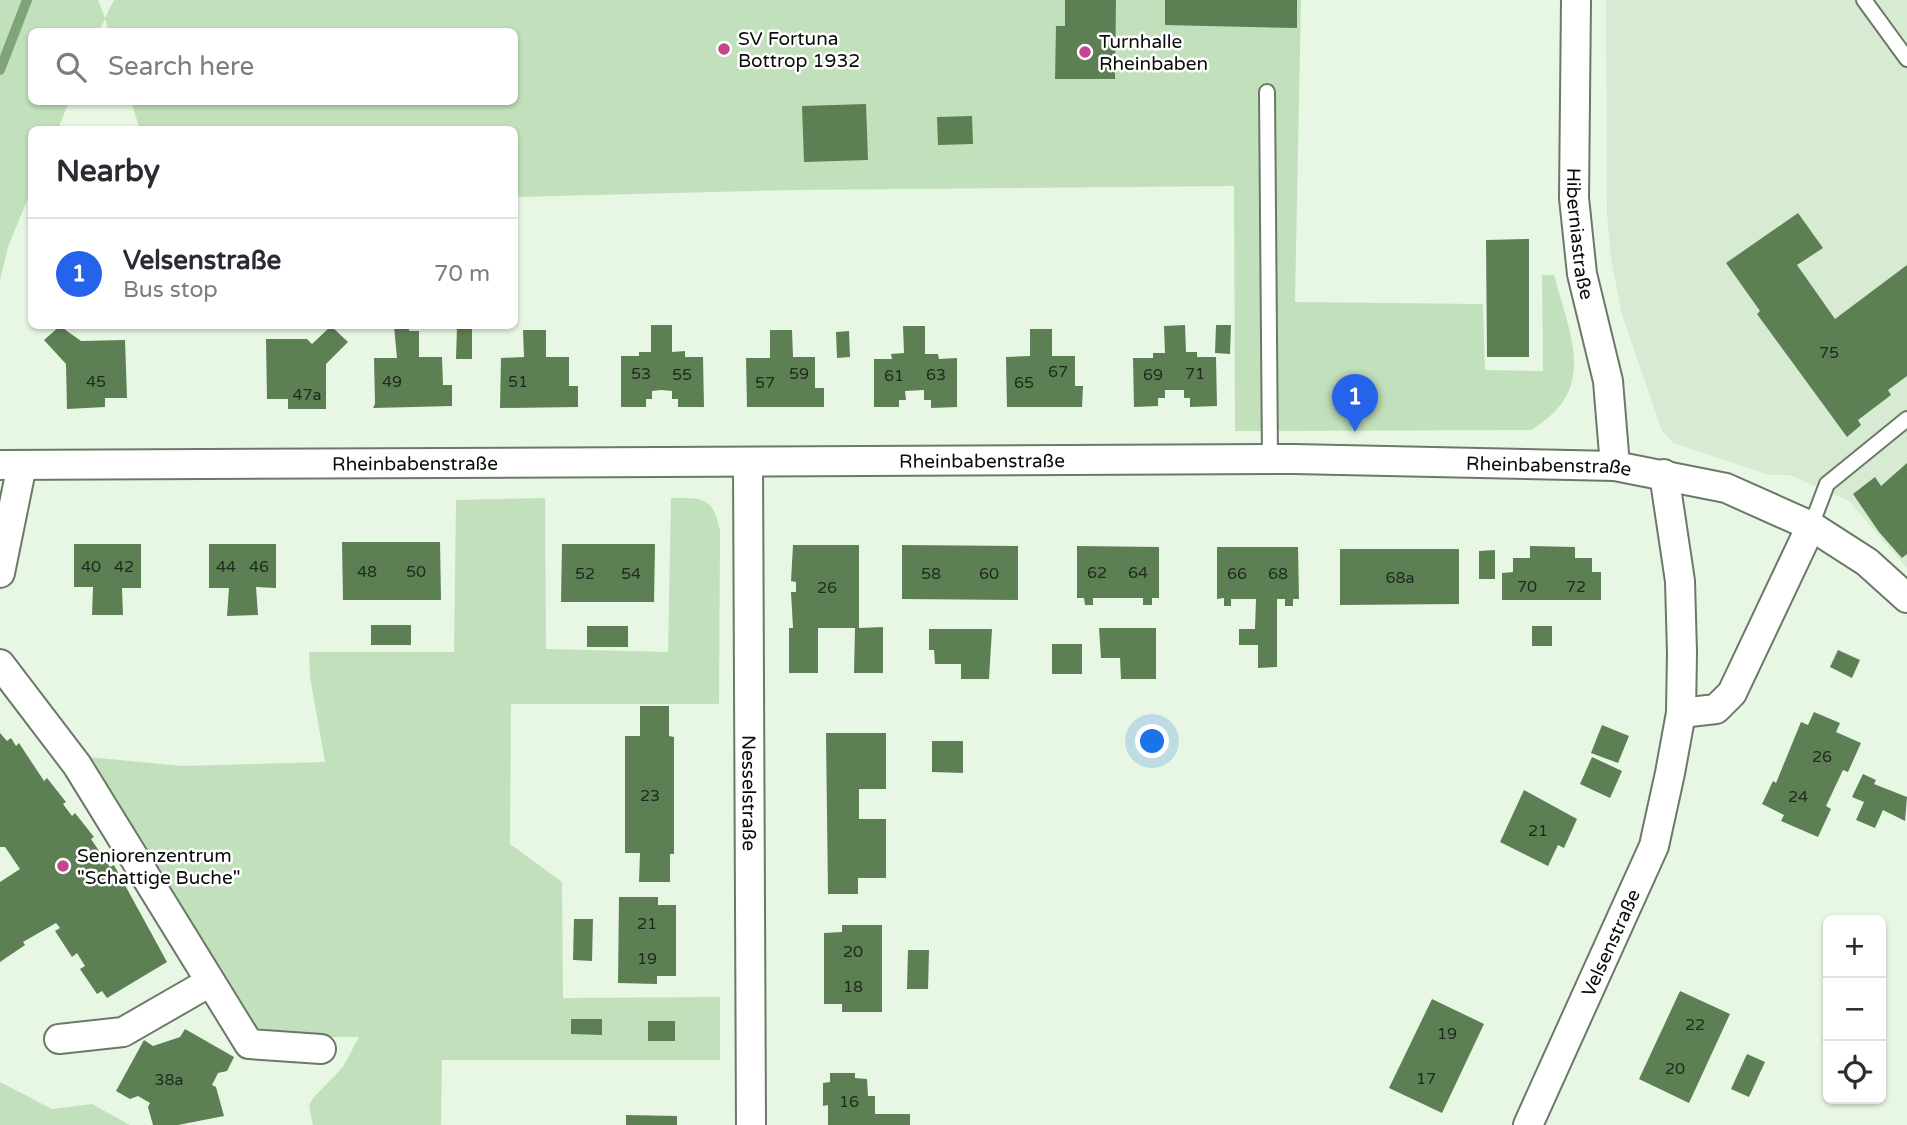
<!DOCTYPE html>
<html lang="en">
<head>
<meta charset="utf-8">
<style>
	body { margin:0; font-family:"Varela Round",sans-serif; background:#f7f7f7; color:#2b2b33 }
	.controls { position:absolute; right:21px; bottom:21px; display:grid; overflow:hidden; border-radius:10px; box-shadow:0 2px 5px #0004 }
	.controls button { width:63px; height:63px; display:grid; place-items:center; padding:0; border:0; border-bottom:2px solid #e1e1e2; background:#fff; color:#2b2b33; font:35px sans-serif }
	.you { position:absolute; left:1153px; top:742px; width:24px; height:24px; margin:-18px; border:5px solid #fff; border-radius:50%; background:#1a73e8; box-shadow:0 0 0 10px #1a73e833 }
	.badge { display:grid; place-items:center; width:46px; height:46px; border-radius:50%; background:#2563eb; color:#fff; font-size:23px; font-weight:700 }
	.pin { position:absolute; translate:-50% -58px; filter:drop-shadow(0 2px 4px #0008) }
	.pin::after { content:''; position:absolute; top:37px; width:24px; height:21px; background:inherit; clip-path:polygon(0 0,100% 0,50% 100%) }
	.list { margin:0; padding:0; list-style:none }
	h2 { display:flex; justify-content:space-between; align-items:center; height:91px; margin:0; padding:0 28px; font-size:30px }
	h2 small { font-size:23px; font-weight:400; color:#7c7c81 }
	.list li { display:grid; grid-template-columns:46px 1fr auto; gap:21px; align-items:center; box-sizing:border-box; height:112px; padding:0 28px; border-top:2px solid #e1e1e2 }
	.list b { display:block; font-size:26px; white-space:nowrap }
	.list p { margin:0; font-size:23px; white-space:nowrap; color:#7c7c81 }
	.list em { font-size:23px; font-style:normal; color:#7c7c81 }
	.icon { flex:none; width:38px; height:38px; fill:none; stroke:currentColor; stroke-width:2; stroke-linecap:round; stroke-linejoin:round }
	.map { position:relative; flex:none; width:1907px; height:1125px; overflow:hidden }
	.search { position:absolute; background:#fff; box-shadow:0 2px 5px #0004; left:28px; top:28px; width:490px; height:77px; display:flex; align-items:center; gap:18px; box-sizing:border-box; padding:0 24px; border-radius:10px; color:#7c7c81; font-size:26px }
	.panel { position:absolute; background:#fff; box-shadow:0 2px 5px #0004; left:28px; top:126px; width:490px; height:203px; border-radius:10px }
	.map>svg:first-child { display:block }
</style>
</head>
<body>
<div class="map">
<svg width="1907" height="1125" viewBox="0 0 1907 1125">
	<rect width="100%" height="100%" fill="#e8f7e4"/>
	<polygon fill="#d7ead2" points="1606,0 1907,0 1907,568 1849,501 1790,475 1769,475 1673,443 1662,431 1622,315 1611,259 1607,214"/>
	<g fill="#c2e0bb">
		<path d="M0 0H98L105 18 114 0H1301L1295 302 1483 304 1485 370 1543 371 1542 275H1554C1570 336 1599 390 1531 430L1235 431 1234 186 795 190 515 197 514 130 140 129 131 102H514V32H109L105 19 99 31 32 32V102H69L58 129 32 130 31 191 8 247 0 280Z"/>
		<path d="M545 498 546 649 668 652 671 498C703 498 713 496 720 531L719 704H511L510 844 562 882 563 998 720 997V1060H442L441 1125H313L309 1106 313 1098 343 1067 359 1037H263L89 757 181 766 325 762 310 677 309 652H454L456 500Z"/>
		<polygon points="0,1082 52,1109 92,1104 130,1125 0,1125"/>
	</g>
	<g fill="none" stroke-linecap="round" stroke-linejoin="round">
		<polyline stroke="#7fa477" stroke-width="10" points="0,70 27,0"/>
	</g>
	<g fill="#5c7f54">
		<polygon points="1065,0 1116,0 1115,79 1055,79 1056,26 1065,26"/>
		<polygon points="1165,0 1297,0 1297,28 1165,25"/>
		<polygon points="866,104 868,160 804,162 802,106"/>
		<polygon points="972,116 973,144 938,145 937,117"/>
		<polygon points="1798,213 1823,248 1797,265 1835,319 1907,265 1907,376 1888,390 1891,395 1858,420 1861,425 1847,437 1757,314 1760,311 1726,263"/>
		<polygon points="1529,239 1529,357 1487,357 1486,240"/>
		<polygon points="651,325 672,325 672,352 685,351 685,357 703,357 704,407 678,407 678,399 672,399 672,391 661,390 652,391 652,399 646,399 646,407 621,407 621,356 639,356 639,352 651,352"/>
		<polygon points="1185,325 1186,352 1197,352 1197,357 1216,357 1217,406 1190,407 1190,398 1184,398 1184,390 1165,390 1165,398 1158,398 1158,406 1134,407 1133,358 1153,358 1153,353 1165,353 1164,326"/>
		<polygon points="1216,325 1231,325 1230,354 1215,353"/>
		<polygon points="60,326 81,341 125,340 127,398 105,398 105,407 67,409 66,364 44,340"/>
		<polygon points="331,326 348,342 326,364 326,409 288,409 288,399 267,399 266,339 307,339 312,344"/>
		<polygon points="394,326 409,326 409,331 419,331 419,357 442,357 443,385 452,385 452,406 373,408 375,404 374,358 397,358"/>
		<polygon points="457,326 472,326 472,359 456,359"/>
		<polygon points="903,326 925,326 925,354 938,354 939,359 957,358 957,407 931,408 931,400 924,400 924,390 905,391 906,400 899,400 899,407 874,407 874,359 892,359 891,354 904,353"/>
		<polygon points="1030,329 1052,329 1052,356 1075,356 1075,386 1083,386 1082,407 1007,407 1006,357 1030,356"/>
		<polygon points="523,330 546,330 546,357 569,357 569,386 578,386 578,407 500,408 501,358 524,357"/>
		<polygon points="770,330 792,330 793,357 815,357 815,388 824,388 824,407 747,407 746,358 770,358"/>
		<polygon points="849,331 850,357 837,358 836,332"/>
		<polygon points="1907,463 1907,554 1902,558 1879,532 1853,494 1875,477 1881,486"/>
		<polygon points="342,542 440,542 441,600 343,600"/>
		<polygon points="74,544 141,544 141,588 122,588 123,615 92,615 93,587 74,587"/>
		<polygon points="209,544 276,544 276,588 256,587 258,615 227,616 229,588 209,588"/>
		<polygon points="562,544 655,544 654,602 561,602"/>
		<polygon points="793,545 859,545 859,628 883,627 883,673 854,673 855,628 818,628 818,673 789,673 789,628 793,628 791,592 796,592 796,582 791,581"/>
		<polygon points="902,545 1018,546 1018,600 902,599"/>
		<polygon points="1077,546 1159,547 1159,598 1152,598 1152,605 1143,605 1143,598 1093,598 1093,605 1085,605 1084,598 1077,598"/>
		<polygon points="1530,546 1575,547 1575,558 1592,558 1592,572 1601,572 1601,600 1502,600 1502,573 1513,572 1513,558 1530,558"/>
		<polygon points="1217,547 1298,547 1299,599 1293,599 1293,606 1285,606 1285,599 1277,599 1277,667 1258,668 1258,645 1239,645 1239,629 1255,629 1256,599 1231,599 1231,606 1224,606 1224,598 1217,599"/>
		<polygon points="1340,549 1459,549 1459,604 1340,605"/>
		<polygon points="1495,550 1495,579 1479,579 1479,551"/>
		<rect x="371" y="625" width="40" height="20"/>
		<rect x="587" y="626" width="41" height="21"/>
		<rect x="1532" y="626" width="20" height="20"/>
		<polygon points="1099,628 1156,628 1156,679 1121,679 1120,658 1101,658"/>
		<polygon points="929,629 992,629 989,679 961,679 961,664 935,664 934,650 929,650"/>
		<rect x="1052" y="644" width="30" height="30"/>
		<polygon points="1838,650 1860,660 1852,678 1830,667"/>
		<polygon points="640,706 669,706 669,736 674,737 674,854 670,854 670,882 639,882 640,853 625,853 625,736 640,736"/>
		<polygon points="1814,712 1840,723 1836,732 1861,743 1848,772 1843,770 1826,806 1831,809 1818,837 1781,821 1784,815 1762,804 1773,781 1776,783 1801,722 1808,725"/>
		<polygon points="1602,725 1629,736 1618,763 1591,753"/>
		<polygon points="0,733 7,741 11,738 16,746 19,743 44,781 47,778 66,802 63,804 72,816 75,813 94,837 91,839 110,867 114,865 167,962 107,998 102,991 97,994 80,969 85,966 77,953 72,957 55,931 60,928 56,923 23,942 25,945 0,962 0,882 20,869 5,847 0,847"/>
		<polygon points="826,733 886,733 886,789 859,789 859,819 886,819 886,878 858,878 858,894 828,894"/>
		<polygon points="932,741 963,741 963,773 932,772"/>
		<polygon points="1592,757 1622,771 1610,798 1580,784"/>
		<polygon points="1863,774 1876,780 1874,784 1907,797 1905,821 1883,810 1875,828 1856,820 1864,802 1852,797"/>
		<polygon points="1524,790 1577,819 1564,848 1558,845 1548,866 1500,842"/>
		<polygon points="619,897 658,897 658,905 676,905 676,976 657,976 657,984 618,983"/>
		<polygon points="574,919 593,919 592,961 573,960"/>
		<polygon points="842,925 882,925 882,1012 842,1012 842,1004 824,1004 824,933 842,932"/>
		<polygon points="908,950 929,950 928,989 907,989"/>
		<polygon points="1680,991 1730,1014 1689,1103 1639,1079"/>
		<polygon points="1432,999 1484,1024 1442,1113 1389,1088"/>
		<polygon points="571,1019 602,1019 602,1035 571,1034"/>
		<rect x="648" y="1021" width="27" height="20"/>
		<polygon points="185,1029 234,1057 227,1071 218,1073 212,1085 216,1087 224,1116 178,1125 153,1125 148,1107 150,1103 138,1096 130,1099 116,1091 144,1040 153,1046 180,1037"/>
		<polygon points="1747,1054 1765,1062 1749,1097 1731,1089"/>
		<polygon points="830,1073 855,1073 855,1078 867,1079 868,1096 875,1096 875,1114 910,1114 910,1125 828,1125 828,1105 823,1106 823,1083 830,1082"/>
		<polygon points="626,1115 677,1116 677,1125 626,1125"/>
	</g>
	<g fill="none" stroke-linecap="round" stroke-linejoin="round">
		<g stroke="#6b7968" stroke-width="18">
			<g id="service">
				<polyline points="1864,0 1907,59"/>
				<polyline points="1267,92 1270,459"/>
				<polyline points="1811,526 1827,484 1907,419"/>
			</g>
		</g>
		<g stroke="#6b7968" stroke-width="32">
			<g id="minor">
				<path id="s1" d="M1576 0 1574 198 1582 274 1608 381 1615 466"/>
				<path id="s2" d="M748 462 751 1125"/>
				<path id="s3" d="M0 465 1294 459 1615 466 1726 488 1811 526 1867 562 1907 598"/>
				<polyline points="0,573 22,465"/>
				<polyline points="0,664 77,765 249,1044 321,1049"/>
				<polyline points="1681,713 1716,709 1732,693 1811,526"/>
				<polyline points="59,1039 123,1032 210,982"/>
				<path id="s4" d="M1528 1125 1654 846 1670 773 1681 713 1682 653 1680 581 1664 474"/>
			</g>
		</g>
		<use href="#service" stroke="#fff" stroke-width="14"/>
		<use href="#minor" stroke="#fff" stroke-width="28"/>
	</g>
	<g fill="#c7458d" stroke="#fff" stroke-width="2.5">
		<circle cx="724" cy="49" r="7"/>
		<circle cx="1085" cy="52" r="7"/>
		<circle cx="63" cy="866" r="7"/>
	</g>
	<g text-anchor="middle" stroke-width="5" stroke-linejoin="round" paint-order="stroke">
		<g font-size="16" fill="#1e2a1b">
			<text x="1829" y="358">75</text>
			<text x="1058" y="377">67</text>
			<text x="641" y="379">53</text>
			<text x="799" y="379">59</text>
			<text x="1195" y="379">71</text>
			<text x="682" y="380">55</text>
			<text x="936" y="380">63</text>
			<text x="1153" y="380">69</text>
			<text x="894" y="381">61</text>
			<text x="96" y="387">45</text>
			<text x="392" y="387">49</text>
			<text x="518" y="387">51</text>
			<text x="765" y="388">57</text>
			<text x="1024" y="388">65</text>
			<text x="307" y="400">47a</text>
			<text x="91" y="572">40</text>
			<text x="124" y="572">42</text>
			<text x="226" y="572">44</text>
			<text x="259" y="572">46</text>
			<text x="367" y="577">48</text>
			<text x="416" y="577">50</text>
			<text x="1097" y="578">62</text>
			<text x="1138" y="578">64</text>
			<text x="585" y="579">52</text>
			<text x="631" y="579">54</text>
			<text x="931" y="579">58</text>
			<text x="989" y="579">60</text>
			<text x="1237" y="579">66</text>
			<text x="1278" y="579">68</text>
			<text x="1400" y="583">68a</text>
			<text x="1527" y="592">70</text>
			<text x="1576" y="592">72</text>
			<text x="827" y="593">26</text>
			<text x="1822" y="762">26</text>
			<text x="650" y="801">23</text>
			<text x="1798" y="802">24</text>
			<text x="1538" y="836">21</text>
			<text x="647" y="929">21</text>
			<text x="853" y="957">20</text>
			<text x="647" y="964">19</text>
			<text x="853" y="992">18</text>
			<text x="1695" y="1030">22</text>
			<text x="1447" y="1039">19</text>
			<text x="1675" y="1074">20</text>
			<text x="1426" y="1084">17</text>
			<text x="169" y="1085">38a</text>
			<text x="849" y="1107">16</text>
		</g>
		<g font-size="19" fill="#090d08" stroke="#fff" text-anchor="start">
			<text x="738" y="45">SV Fortuna<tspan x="738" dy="22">Bottrop 1932</tspan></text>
			<text x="1099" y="48">Turnhalle<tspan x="1099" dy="22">Rheinbaben</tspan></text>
			<text x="77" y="862">Seniorenzentrum<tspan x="77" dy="22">"Schattige Buche"</tspan></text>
		</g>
		<g font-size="19" fill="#090d08" stroke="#fff">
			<text dy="7" stroke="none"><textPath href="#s1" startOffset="234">Hiberniastraße</textPath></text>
			<text dy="7" stroke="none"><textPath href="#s3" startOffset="982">Rheinbabenstraße</textPath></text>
			<text dy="7" stroke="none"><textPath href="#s3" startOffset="415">Rheinbabenstraße</textPath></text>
			<text dy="7" stroke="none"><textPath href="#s3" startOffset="1549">Rheinbabenstraße</textPath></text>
			<text dy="7" stroke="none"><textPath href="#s2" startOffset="331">Nesselstraße</textPath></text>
			<text dy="7" stroke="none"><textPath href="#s4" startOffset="200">Velsenstraße</textPath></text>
		</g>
	</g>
</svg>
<div class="controls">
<button>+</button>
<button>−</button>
<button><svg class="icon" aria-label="locate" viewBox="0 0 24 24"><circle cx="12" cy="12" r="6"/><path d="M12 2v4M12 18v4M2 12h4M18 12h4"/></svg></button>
</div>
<div class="you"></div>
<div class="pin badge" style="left:1355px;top:432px">1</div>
<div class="search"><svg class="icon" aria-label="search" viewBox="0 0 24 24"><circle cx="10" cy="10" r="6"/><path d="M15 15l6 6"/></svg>Search here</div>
<section class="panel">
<h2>Nearby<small></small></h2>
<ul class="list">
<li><span class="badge">1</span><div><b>Velsenstraße</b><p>Bus stop</p></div><em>70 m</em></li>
</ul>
</section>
</div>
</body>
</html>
